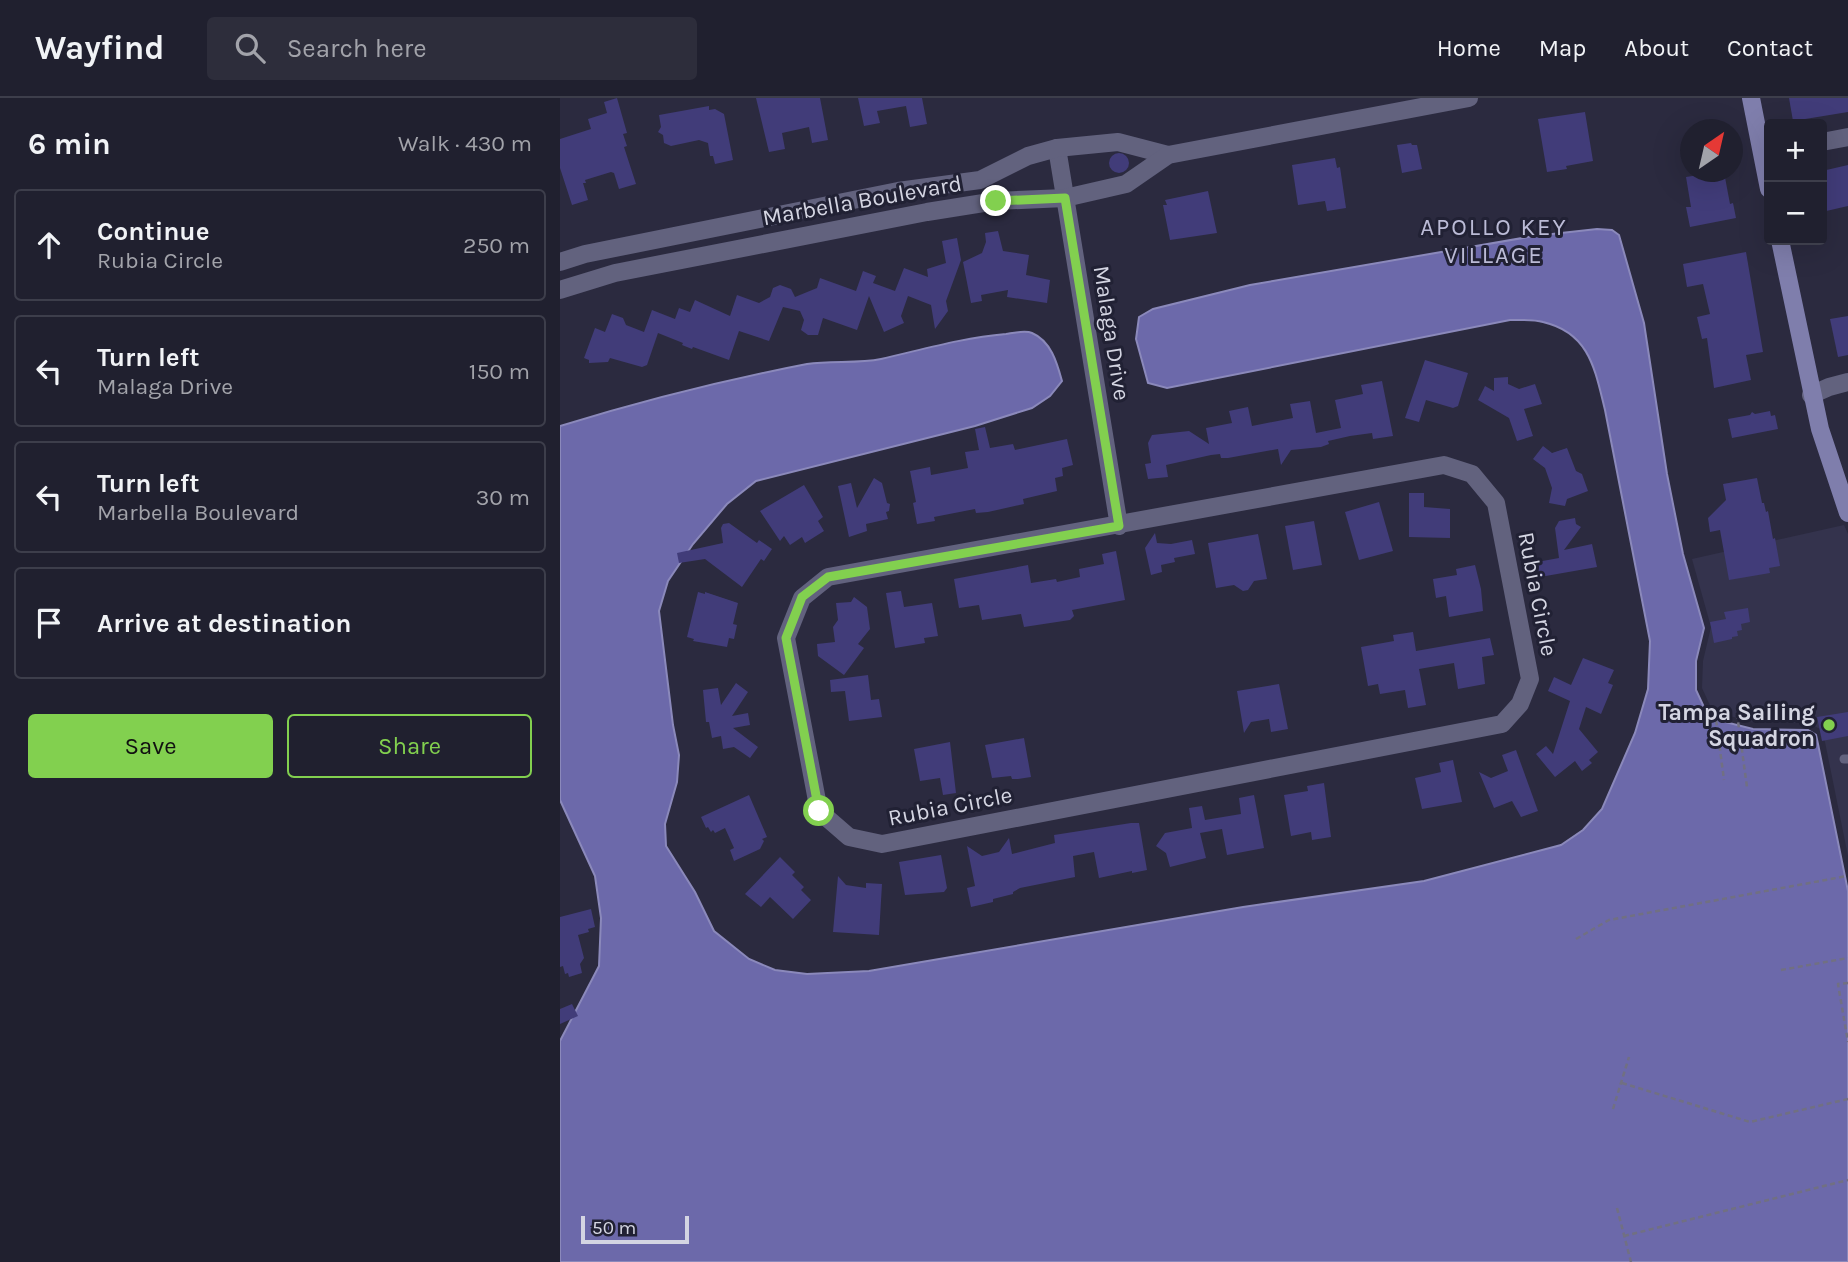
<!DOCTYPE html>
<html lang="en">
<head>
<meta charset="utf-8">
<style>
	body { margin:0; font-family:Karla,sans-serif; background:#2d2d3b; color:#f1f3f6 }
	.controls { position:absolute; right:21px; top:21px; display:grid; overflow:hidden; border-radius:7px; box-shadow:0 7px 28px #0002 }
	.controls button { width:63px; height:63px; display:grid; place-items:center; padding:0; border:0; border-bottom:2px solid #3d3e4b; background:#20202f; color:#f1f3f6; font:35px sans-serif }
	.compass { position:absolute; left:1120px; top:21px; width:63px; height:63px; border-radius:50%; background:#20202f; box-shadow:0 7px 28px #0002; rotate:34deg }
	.scale { position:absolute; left:21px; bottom:18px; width:108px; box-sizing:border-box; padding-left:7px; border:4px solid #d4d5e2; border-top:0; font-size:19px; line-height:24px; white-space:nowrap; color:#d4d5e2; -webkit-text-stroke:5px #212134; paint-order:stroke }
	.stop { position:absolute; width:21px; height:21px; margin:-16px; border:5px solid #82d04f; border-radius:50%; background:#fff }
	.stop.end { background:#82d04f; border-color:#fff; box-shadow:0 2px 7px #0008 }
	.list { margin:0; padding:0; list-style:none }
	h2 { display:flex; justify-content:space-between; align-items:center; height:91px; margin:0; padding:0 28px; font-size:30px }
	h2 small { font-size:23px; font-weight:400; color:#a2a3aa }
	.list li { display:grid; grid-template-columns:46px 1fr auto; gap:21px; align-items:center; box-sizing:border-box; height:112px; margin:0 14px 14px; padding:0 14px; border:2px solid #3d3e4b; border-radius:7px }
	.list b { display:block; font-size:26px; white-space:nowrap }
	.list p { margin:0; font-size:23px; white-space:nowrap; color:#a2a3aa }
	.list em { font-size:23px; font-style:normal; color:#a2a3aa }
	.actions { display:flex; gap:14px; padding:21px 28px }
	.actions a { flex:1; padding:16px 0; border:2px solid #82d04f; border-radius:7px; text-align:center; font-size:24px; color:#82d04f }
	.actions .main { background:#82d04f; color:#111 }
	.icon { flex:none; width:38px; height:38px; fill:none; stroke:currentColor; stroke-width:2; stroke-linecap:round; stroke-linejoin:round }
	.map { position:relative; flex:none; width:1288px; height:1164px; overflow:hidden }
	header { display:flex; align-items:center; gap:42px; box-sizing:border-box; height:98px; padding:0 35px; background:#20202f; border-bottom:2px solid #3d3e4b }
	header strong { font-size:33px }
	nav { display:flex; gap:38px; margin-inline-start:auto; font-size:24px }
	.search { width:490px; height:63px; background:#2d2d3b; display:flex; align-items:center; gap:18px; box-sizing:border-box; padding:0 24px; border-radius:7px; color:#a2a3aa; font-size:26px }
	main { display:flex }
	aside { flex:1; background:#20202f }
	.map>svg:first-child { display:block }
</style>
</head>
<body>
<header>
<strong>Wayfind</strong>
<div class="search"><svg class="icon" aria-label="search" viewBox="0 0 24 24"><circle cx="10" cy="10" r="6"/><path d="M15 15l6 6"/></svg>Search here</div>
<nav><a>Home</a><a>Map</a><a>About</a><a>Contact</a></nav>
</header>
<main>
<aside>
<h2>6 min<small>Walk · 430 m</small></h2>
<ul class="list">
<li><svg class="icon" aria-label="ahead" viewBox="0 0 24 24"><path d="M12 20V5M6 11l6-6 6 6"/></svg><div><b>Continue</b><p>Rubia Circle</p></div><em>250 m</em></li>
<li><svg class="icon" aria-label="left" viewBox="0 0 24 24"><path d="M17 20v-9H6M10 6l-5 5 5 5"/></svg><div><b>Turn left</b><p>Malaga Drive</p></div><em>150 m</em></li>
<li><svg class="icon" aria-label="left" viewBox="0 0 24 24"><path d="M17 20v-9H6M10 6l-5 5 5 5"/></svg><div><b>Turn left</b><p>Marbella Boulevard</p></div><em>30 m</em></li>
<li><svg class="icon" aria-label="arrive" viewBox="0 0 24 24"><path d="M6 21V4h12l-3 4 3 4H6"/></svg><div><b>Arrive at destination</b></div></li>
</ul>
<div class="actions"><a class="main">Save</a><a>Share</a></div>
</aside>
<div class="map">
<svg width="1288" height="1164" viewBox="0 0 1288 1164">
	<rect width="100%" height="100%" fill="#2b2a3f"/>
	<polygon fill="#34334d" points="1284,427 1288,436 1288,758 1265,644 1260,631 1249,625 1194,624 1153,614 1142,590 1143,563 1151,529 1132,461"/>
	<path fill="#6c69aa" stroke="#8b89bb" stroke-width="2" d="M1037 131 1052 132 1059 137 1084 225 1107 376 1123 456 1144 530 1136 563V592L1149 620 1193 631 1248 632 1256 637 1258 646 1288 793V1164H0V943L39 868 41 820 35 778 0 702V328C81 303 164 282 247 266 271 262 297 266 321 261 365 251 401 240 446 236 453 235 465 232 472 235 491 243 497 265 502 283L490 298 472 310 415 328 196 383 167 406 133 446 108 483 99 513 113 627 119 657 117 684 105 726 106 748 135 794 154 833 189 861 215 872 247 876 309 873 683 809 864 783 1001 747 1023 732 1042 711 1075 635 1088 591 1090 543 1045 312C1035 272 1030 235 983 224 973 221 960 222 950 222L607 290 588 285 576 241 579 219 593 211 690 187 974 138Z"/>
	<g fill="#413c79">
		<polygon points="57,0 67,35 63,36 67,48 64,49 76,86 59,91 54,75 51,74 25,82 26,85 23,85 28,102 12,107 0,70 0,41 31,31 28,21 47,15 44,4"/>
		<polygon points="196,0 260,0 268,42 252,45 249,29 222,35 225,51 209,54"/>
		<polygon points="298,0 362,0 367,26 350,29 346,8 317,13 320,25 304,28"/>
		<polygon points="1229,0 1288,0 1288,14 1233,23"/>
		<polygon points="149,8 149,12 155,11 164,16 173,62 155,66 153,58 150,58 148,45 139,42 111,48 104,45 103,37 98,34 101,29 99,17"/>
		<polygon points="1025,14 1033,63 1006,68 1007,71 987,74 978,21"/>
		<polygon points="851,45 852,47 857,47 862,71 842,75 837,47"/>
		<circle cx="559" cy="65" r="10"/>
		<polygon points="775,60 777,70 780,69 786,110 767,113 765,103 738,107 732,67"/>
		<polygon points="1288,67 1288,108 1262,114 1262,73"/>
		<polygon points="1158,74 1164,74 1170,106 1173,105 1176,120 1130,129 1126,109 1131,109 1126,79"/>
		<polygon points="648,93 657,135 610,142 603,107 607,107 605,102"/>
		<polygon points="438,133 443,153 469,157 466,177 490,182 487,205 447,199 448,192 421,197 422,203 411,205 403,164 422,155 426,144 425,135"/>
		<polygon points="397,140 401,162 386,203 388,213 375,231 371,207 348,198 341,218 344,225 324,234 309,198 297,232 263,220 258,237 248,237 241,232 244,222 240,213 223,209 209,243 179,233 169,262 133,249 132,251 122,247 123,245 98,235 87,267 82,269 50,260 48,264 29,265 29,262 24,260 35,230 45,234 52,216 63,220 66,227 84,234 92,212 115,221 119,210 130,214 135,202 170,218 177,197 199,205 210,199 213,190 220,187 231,191 235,199 257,190 260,180 296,193 303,173 316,178 313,185 335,193 344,170 368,179 367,171 386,165 382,143"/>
		<polygon points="1186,154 1203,254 1186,257 1191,282 1154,290 1147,240 1142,241 1137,219 1150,216 1143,186 1127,189 1123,166"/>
		<polygon points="1288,218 1288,257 1278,259 1270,221"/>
		<polygon points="865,262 908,275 898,308 893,310 866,302 859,324 845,320"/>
		<polygon points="948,279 948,286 959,291 975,286 982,306 964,311 973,338 957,343 949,320 918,302 925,288 934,293 934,280"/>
		<polygon points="822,283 833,338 813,341 812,335 790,338 768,343 769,346 761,349 731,352 721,367 718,351 668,360 661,360 660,356 651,357 606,367 608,379 588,381 585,366 591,365 588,345 592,337 629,333 649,346 646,330 672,325 669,313 688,309 692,328 733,320 730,306 750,303 756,335 781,330 775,302 803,296 801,287"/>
		<polygon points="1210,313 1211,318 1215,317 1218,331 1172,340 1168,321 1190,317 1192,314 1195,316"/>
		<polygon points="425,329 430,350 453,346 455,352 507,341 513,367 502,370 503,378 495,380 497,393 463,401 464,406 428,414 416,415 415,411 374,419 375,423 357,426 353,405 356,404 350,373 370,369 371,377 408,370 405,354 419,352 415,331"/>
		<polygon points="983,348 992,355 1007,350 1016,373 1022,376 1028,393 1007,401 1005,408 989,405 992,390 985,370 973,361"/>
		<polygon points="314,380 322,385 327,405 330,406 329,413 326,414 328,421 306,426 307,433 289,439 278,388 291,385 297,410"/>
		<polygon points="1197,380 1202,405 1204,405 1206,414 1208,413 1213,441 1215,440 1220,468 1209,470 1210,475 1169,482 1160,432 1150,434 1148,420 1166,402 1163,386"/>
		<polygon points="244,387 263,419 258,423 264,433 245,445 242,439 230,447 224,438 220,443 200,413"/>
		<polygon points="849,395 864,395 864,409 890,411 890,440 849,439"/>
		<polygon points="819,404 833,453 799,462 785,414"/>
		<polygon points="1015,420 1016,426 1021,429 1004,452 1032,446 1037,469 980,479 977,464 999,460 995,430 999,423"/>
		<polygon points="754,423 762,467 733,472 725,428"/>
		<polygon points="169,425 197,445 199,442 212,451 204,463 201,461 182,489 145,461 119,465 117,455 163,445 161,430 163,426"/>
		<polygon points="595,435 597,445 611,446 632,442 635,456 614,460 615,464 601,467 602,474 591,477 585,450"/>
		<polygon points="698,436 707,481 694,483 688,492 683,493 674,487 656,490 648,445"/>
		<polygon points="556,453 565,502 512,512 514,518 510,522 464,529 461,516 422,522 419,507 399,510 394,481 468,467 471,485 496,481 497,484 520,479 519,471 544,466 542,456"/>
		<polygon points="915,467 921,491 923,513 889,519 886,498 876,500 873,481 897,477 896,471"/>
		<polygon points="341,493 344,509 372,505 378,538 364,540 365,545 335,550 326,495"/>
		<polygon points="138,494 145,496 145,494 178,505 173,526 177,527 174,541 169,540 167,549 133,543 134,541 127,539"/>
		<polygon points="294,499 307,509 310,531 298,546 304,550 284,577 258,558 257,546 275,544 273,529 278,522 276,505 291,504"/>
		<polygon points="1188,510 1190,524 1181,526 1182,532 1177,533 1178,538 1172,539 1172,541 1154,545 1150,524 1166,521 1164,514"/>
		<polygon points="853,534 856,553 930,540 934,557 922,559 925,586 898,591 894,565 859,571 866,607 848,610 845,592 820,596 818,586 808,588 801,549 834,543 833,537"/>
		<polygon points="1023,560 1054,572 1048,585 1053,587 1041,616 1026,609 1019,631 1038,654 1029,662 1032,665 1022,673 1015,663 995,679 976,656 986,648 993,656 1010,603 988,593 994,579 1011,587"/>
		<polygon points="308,577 311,602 319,601 322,619 289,623 285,593 271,594 270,582"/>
		<polygon points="176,585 188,594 172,618 188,615 190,627 173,630 198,649 190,660 174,649 163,651 161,638 152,640 149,624 146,624 143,592 158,590 161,607"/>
		<polygon points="719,586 728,631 711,634 709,621 691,624 684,635 677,593"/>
		<polygon points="1288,614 1288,638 1262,643 1257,619"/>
		<polygon points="464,640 471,679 458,681 452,681 451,678 432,680 425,647"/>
		<polygon points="390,644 396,695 383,697 380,680 360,683 354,651"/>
		<polygon points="956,652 978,713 961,719 952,703 934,710 919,674 931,680 948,673 942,657"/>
		<polygon points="893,662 902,704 862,711 855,680 881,674 879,665"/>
		<polygon points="764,685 771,739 752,742 751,734 731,738 724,697 748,693 747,688"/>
		<polygon points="189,697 207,739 202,741 204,743 200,751 174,763 170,752 174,750 165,730 155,735 153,732 151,734 148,729 146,730 141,719"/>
		<polygon points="694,697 704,750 667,757 662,731 640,735 646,760 610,769 606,755 596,748 605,735 632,730 629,710 642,708 645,722 681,716 679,700"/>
		<polygon points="571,725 579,725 587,772 572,775 572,773 539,780 534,754 513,758 515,779 460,790 453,794 453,796 433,801 433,804 411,809 407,790 415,788 407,748 422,758 439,754 449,740 452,756 495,745 494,737"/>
		<polygon points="381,757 387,790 384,794 345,797 339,764"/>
		<polygon points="220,759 235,774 232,777 244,789 241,792 251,802 233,821 210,799 201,809 185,796"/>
		<polygon points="278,778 286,787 306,790 306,785 322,786 319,837 273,834"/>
		<polygon points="31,811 35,829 28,831 29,834 18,837 24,860 20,866 22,875 9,879 8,875 5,876 3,868 0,869 0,819"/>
		<polygon points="12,906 18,918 0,926 0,911"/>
	</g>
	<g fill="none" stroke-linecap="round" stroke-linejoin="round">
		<g stroke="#717082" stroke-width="2.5" stroke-dasharray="5 3.5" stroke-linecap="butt">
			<polyline points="1155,614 1164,682"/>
			<polyline points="1177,616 1187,689"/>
			<polyline points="1016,841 1049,822 1287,778"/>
			<polyline points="1221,872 1288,860"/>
			<polyline points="1288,885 1278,886 1288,944"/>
			<polyline points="1062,985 1190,1024 1288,1001"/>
			<polyline points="1053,1011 1069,959"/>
			<polyline points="1057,1110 1071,1164"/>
			<polyline points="1064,1138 1288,1082"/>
		</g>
		<polyline stroke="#62627e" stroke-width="9" points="1284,661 1288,661"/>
		<g stroke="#62627e" stroke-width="18">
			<polyline points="1262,44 1288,39"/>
			<polyline points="497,50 559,428"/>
			<polyline points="0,164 25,156 338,93 420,82 468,58 497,50 558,44 608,57"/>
			<polyline points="0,192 55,175 367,114 436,103 505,100 566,86 608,57 909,0"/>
			<polyline points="1251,297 1269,289 1288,284"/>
			<polygon points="884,367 912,376 936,405 970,581 960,606 942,626 322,746 289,739 259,713 226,540 242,500 268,479"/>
		</g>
		<g stroke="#7f7eac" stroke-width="18">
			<polyline points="1191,0 1209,91"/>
			<polyline points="1220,142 1260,331 1288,415"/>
		</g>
	</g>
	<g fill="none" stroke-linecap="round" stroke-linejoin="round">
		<polyline stroke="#82d04f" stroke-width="9" points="259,713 226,540 242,499 268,479 559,428 505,100 436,103"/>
	</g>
	<circle fill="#82d04f" stroke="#212134" stroke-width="2.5" cx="1269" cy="627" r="7"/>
	<g text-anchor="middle" stroke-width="6" stroke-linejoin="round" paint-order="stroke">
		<g font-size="23" fill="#d4d5e2" stroke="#212134">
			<text transform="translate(302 102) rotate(-10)" y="8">Marbella Boulevard</text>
			<text transform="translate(552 235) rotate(81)" y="8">Malaga Drive</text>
			<text transform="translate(978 496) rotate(79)" y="8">Rubia Circle</text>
			<text transform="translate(390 708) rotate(-11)" y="8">Rubia Circle</text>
		</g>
		<g font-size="23" font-weight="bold" fill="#d4d5e2" stroke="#212134" text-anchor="end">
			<text x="1255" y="622">Tampa Sailing<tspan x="1255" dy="26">Squadron</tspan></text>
		</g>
		<g font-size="24" letter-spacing="2" fill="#bbbbd6" stroke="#212134">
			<text x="934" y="137">APOLLO KEY<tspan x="934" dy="28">VILLAGE</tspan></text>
		</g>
	</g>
</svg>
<div class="controls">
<button>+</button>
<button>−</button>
</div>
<svg class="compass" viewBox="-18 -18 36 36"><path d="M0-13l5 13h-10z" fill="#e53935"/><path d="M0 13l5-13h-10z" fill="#a2a3aa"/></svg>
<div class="scale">50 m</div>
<div class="stop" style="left:259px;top:713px"></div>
<div class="stop end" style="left:436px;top:103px"></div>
</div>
</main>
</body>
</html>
